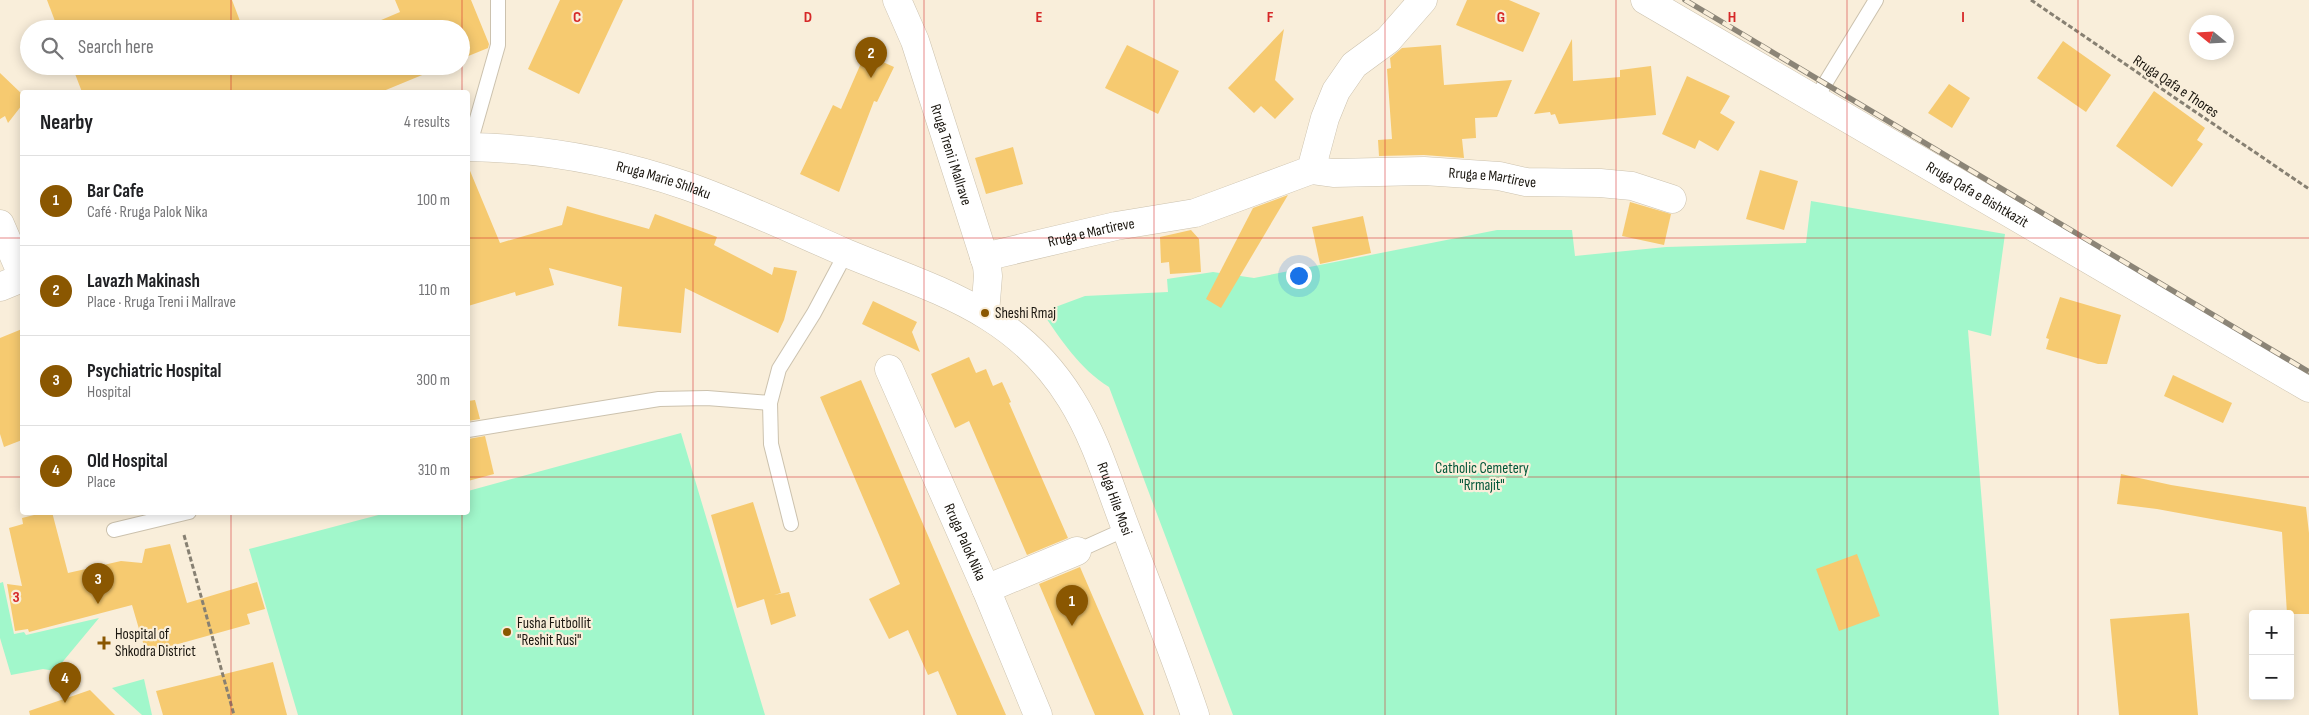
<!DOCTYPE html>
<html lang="en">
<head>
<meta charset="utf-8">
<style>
	body { margin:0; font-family:"Sofia Sans Condensed",sans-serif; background:#f6f6f6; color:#202124 }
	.controls { position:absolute; right:15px; bottom:15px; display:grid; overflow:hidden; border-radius:5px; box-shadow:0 2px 12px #0003 }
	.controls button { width:45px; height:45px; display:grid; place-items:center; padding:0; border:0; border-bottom:1px solid #e0e0e0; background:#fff; color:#202124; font:25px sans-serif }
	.compass { position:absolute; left:2189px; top:15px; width:45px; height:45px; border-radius:50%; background:#fff; box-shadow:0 2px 12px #0003; rotate:288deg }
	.you { position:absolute; left:1298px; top:275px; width:18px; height:18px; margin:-12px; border:4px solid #fff; border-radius:50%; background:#1a73e8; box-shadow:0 0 0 8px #1a73e833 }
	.badge { display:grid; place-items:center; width:32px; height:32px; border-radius:50%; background:#8a5701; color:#fff; font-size:16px; font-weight:700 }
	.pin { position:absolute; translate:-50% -41px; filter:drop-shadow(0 1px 2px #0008) }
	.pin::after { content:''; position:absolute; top:26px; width:18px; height:15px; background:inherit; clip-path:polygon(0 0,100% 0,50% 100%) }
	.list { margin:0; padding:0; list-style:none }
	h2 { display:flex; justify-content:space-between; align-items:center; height:65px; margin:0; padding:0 20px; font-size:21px }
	h2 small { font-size:16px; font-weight:400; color:#757577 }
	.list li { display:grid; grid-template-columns:32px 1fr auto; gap:15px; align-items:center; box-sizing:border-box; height:90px; padding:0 20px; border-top:1px solid #e0e0e0 }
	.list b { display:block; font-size:19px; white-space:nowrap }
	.list p { margin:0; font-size:16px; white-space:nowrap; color:#757577 }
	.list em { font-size:16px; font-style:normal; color:#757577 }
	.icon { flex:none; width:28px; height:28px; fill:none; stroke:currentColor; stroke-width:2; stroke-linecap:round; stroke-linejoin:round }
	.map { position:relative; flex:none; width:2309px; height:715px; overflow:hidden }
	.search { position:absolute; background:#fff; box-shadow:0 2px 12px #0003; left:20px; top:20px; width:450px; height:55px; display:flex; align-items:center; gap:12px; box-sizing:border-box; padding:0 18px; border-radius:28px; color:#757577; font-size:19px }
	.panel { position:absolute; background:#fff; box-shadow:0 2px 12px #0003; left:20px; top:90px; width:450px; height:425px; border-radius:5px }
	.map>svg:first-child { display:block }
</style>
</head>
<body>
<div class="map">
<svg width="2309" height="715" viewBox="0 0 2309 715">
	<rect width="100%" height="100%" fill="#f9eeda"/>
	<g fill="#a1f7cb">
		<path d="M1811 201 2005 234 1991 336 1968 330 1999 715H1233L1109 387C1080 369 1061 340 1042 312L1085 296 1168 292 1167 279 1213 272 1254 278 1497 230H1572L1575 256 1666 247 1806 243Z"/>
		<polygon points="681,433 765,715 298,715 249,549 386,513 468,512 468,491"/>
		<polygon points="3,582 14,634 24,632 26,635 99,618 55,671 43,669 11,675 0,638 0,583"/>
		<polygon points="144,679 152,715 142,715 112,688"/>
	</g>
	<g fill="#f6ca70">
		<polygon points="47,0 232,0 243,29 58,29"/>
		<polygon points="395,0 471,0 489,44 488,48 461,59 461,29 360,29 400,12"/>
		<polygon points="560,0 623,0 579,94 528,69"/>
		<polygon points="1467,0 1509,0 1540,13 1523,52 1456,25"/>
		<polygon points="1284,29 1275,80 1294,99 1275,119 1261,106 1254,113 1228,88"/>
		<polygon points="1572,39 1573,81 1620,77 1620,70 1651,66 1656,115 1559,124 1555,114 1551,115 1550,112 1534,114"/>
		<polygon points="2063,41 2111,75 2086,112 2037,78"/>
		<polygon points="1127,45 1179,71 1158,114 1105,88"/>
		<polygon points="1441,45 1444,85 1512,80 1497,117 1475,118 1476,138 1462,139 1464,158 1424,155 1379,156 1378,140 1392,139 1387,69 1391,68 1390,58 1402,48"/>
		<polygon points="865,54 894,67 877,102 874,101 839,192 800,174 833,105 841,109"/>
		<polygon points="72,66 258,66 259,71 270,66 444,66 381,92 82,92"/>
		<polygon points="0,73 22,94 22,105 8,123 5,116 0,119"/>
		<polygon points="1687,76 1730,96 1720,113 1735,122 1718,151 1699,140 1695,149 1662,134"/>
		<polygon points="1949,84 1970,98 1952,128 1928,113"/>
		<polygon points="2154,91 2205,128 2197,140 2203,144 2172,187 2116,146"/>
		<polygon points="1013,147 1023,184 986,194 975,158"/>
		<polygon points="468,166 500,243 562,225 567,206 649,229 655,214 717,237 714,245 772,275 774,267 797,271 784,320 778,333 685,288 681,333 618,326 622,287 549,268 554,285 516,296 515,292 468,306"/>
		<polygon points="1760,170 1798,181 1784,230 1746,219"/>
		<polygon points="1288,195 1221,308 1206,299 1253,208"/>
		<polygon points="1630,202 1671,214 1664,245 1622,236"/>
		<polygon points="1363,216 1371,253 1320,264 1312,227"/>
		<polygon points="1191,230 1199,239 1201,272 1170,274 1169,262 1161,263 1160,237"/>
		<polygon points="2060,297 2121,315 2107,364 2098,364 2046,349 2049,339 2046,338"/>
		<polygon points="873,301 917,322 912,332 920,352 862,324"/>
		<polygon points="22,329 22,440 4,447 0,434 0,338"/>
		<polygon points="969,357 976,373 986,369 993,386 1002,382 1011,402 1009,403 1068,538 1027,555 969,421 955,428 931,374"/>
		<polygon points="2173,375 2232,403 2223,423 2164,396"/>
		<polygon points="861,380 970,633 1006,715 957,715 938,671 928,675 908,630 889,639 869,599 900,584 820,397"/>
		<polygon points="475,400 480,419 468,421 468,401"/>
		<polygon points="485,436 494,474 468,481 468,439"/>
		<polygon points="2121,474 2171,485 2306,507 2309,533 2309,614 2287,614 2282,532 2157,509 2117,504"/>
		<polygon points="753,502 781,593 774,595 789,592 796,616 771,625 764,599 737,608 711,515"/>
		<polygon points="46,512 52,512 68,573 121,561 142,563 145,549 170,544 187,603 257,582 265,609 247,614 250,624 146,653 132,605 29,632 28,629 15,631 7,584 22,586 9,528 23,524 22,518"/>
		<polygon points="1857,554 1880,616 1839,631 1816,569"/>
		<polygon points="1080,567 1083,574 1144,715 1095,715 1039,584"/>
		<polygon points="2189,613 2198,715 2119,715 2110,619"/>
		<polygon points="273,662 287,715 163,715 156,691"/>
		<polygon points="90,690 115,715 30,715 29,711"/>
	</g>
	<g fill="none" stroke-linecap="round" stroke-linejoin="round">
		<g stroke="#ccc2ae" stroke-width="16">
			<g id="lane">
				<polyline points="1815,100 1876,0"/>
				<polyline points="469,147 498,45 498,0"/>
				<polyline points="468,430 659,399 707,398 770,403"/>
				<polyline points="791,524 771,444 770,403 779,369 814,313 846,253"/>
				<polyline points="114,530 189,512"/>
				<polyline points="1077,551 1126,529"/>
			</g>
		</g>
		<g stroke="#ccc2ae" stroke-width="29">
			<g id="street">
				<path id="s1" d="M897 0 915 41 987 266 988 276 985 313"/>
				<path id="s2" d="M1645 0 2309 388"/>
				<path id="s3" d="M1311 170 1333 173 1424 171 1499 176 1526 182 1600 183 1632 186 1672 199"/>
				<polyline points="0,224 22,275"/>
				<path id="s4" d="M984 257 1116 226 1195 213 1311 170 1325 118 1336 91 1354 65 1388 40 1423 0"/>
				<path id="s5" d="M889 369 986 589 1038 715"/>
				<polyline points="986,589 1077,551"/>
			</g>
		</g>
		<g stroke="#ccc2ae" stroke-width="29">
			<g id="secondary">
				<path id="s6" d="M468 147C541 148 617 162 687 186 741 205 793 230 846 253 935 290 1016 310 1071 399 1096 439 1109 485 1126 529 1149 591 1174 652 1195 715"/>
				<polyline points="0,287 22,278"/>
			</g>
		</g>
		<g stroke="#878072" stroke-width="3" stroke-dasharray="5 2.5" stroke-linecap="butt">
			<polyline points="2031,0 2309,189"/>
			<polyline points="184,535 234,715"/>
		</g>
		<use href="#lane" stroke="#fff" stroke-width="14"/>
		<use href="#street" stroke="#fff" stroke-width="28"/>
		<use href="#secondary" stroke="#fff" stroke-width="28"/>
		<g stroke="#8c8577" stroke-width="5.5">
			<polyline id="rail" points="1685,0 2309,372"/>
		</g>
		<use href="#rail" stroke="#f9eeda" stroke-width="4" stroke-dasharray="11" stroke-linecap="butt"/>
	</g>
	<path fill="none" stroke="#d62828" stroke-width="1" stroke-opacity="0.55" d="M231 0V29M462 0V92M693 0V715M924 0V715M1154 0V715M1385 0V715M1616 0V715M1847 0V715M2078 0V715M231 66V92M0 238H22M468 238H2309M0 477H22M468 477H2309M231 512V715M462 512V715"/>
	<g fill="#8a5701" stroke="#f9eeda" stroke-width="2">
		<circle cx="985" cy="313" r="5"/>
		<circle cx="507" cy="632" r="5"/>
		<path d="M101.5 635.5h5v5h5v5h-5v5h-5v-5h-5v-5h5z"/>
	</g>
	<g text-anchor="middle" stroke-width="4.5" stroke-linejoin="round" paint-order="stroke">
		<g font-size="15" fill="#1b1710" stroke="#f9eeda">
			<text transform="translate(2176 86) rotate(34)" y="5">Rruga Qafa e Thores</text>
			<text dy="5" stroke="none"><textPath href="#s1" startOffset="164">Rruga Treni i Mallrave</textPath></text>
			<text dy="5" stroke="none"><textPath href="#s3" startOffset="182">Rruga e Martireve</textPath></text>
			<text dy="5" stroke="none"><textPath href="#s6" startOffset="199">Rruga Marie Shllaku</textPath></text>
			<text dy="5" stroke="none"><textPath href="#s2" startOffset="385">Rruga Qafa e Bishtkazit</textPath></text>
			<text dy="5" stroke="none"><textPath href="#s4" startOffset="110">Rruga e Martireve</textPath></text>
			<text dy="5" stroke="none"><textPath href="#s6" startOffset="779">Rruga Hile Mosi</textPath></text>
			<text dy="5" stroke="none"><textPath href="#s5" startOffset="189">Rruga Palok Nika</textPath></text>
		</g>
		<g font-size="15" fill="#1b1710" stroke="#f9eeda" text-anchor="start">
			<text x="995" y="318">Sheshi Rmaj</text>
			<text x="517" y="628">Fusha Futbollit<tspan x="517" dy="17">"Reshit Rusi"</tspan></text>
			<text x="115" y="639">Hospital of<tspan x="115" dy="17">Shkodra District</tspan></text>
		</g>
		<g font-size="15" fill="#025739" stroke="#f9eeda">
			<text x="1482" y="473">Catholic Cemetery<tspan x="1482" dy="17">"Rrmajit"</tspan></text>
		</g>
	</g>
	<g font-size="16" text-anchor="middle" font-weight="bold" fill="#d62828" stroke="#f9eeda" stroke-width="4.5" stroke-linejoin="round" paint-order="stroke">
		<text x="577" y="22">C</text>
		<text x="808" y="22">D</text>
		<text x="1039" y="22">E</text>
		<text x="1270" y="22">F</text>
		<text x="1501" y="22">G</text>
		<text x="1732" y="22">H</text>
		<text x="1963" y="22">I</text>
		<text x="16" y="602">3</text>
	</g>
</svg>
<div class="controls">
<button>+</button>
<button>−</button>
</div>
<svg class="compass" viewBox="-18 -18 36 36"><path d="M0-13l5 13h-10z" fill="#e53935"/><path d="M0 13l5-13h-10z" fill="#757577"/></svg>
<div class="you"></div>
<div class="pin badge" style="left:1072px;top:626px">1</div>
<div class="pin badge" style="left:871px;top:78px">2</div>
<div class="pin badge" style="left:98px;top:604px">3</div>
<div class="pin badge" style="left:65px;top:703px">4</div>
<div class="search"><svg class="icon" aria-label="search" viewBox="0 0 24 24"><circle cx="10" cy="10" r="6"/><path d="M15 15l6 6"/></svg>Search here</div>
<section class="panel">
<h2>Nearby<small>4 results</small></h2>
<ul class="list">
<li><span class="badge">1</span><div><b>Bar Cafe</b><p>Café · Rruga Palok Nika</p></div><em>100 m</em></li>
<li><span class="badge">2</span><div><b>Lavazh Makinash</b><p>Place · Rruga Treni i Mallrave</p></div><em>110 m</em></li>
<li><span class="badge">3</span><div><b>Psychiatric Hospital</b><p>Hospital</p></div><em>300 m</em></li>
<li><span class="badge">4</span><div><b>Old Hospital</b><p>Place</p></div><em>310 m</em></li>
</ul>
</section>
</div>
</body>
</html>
